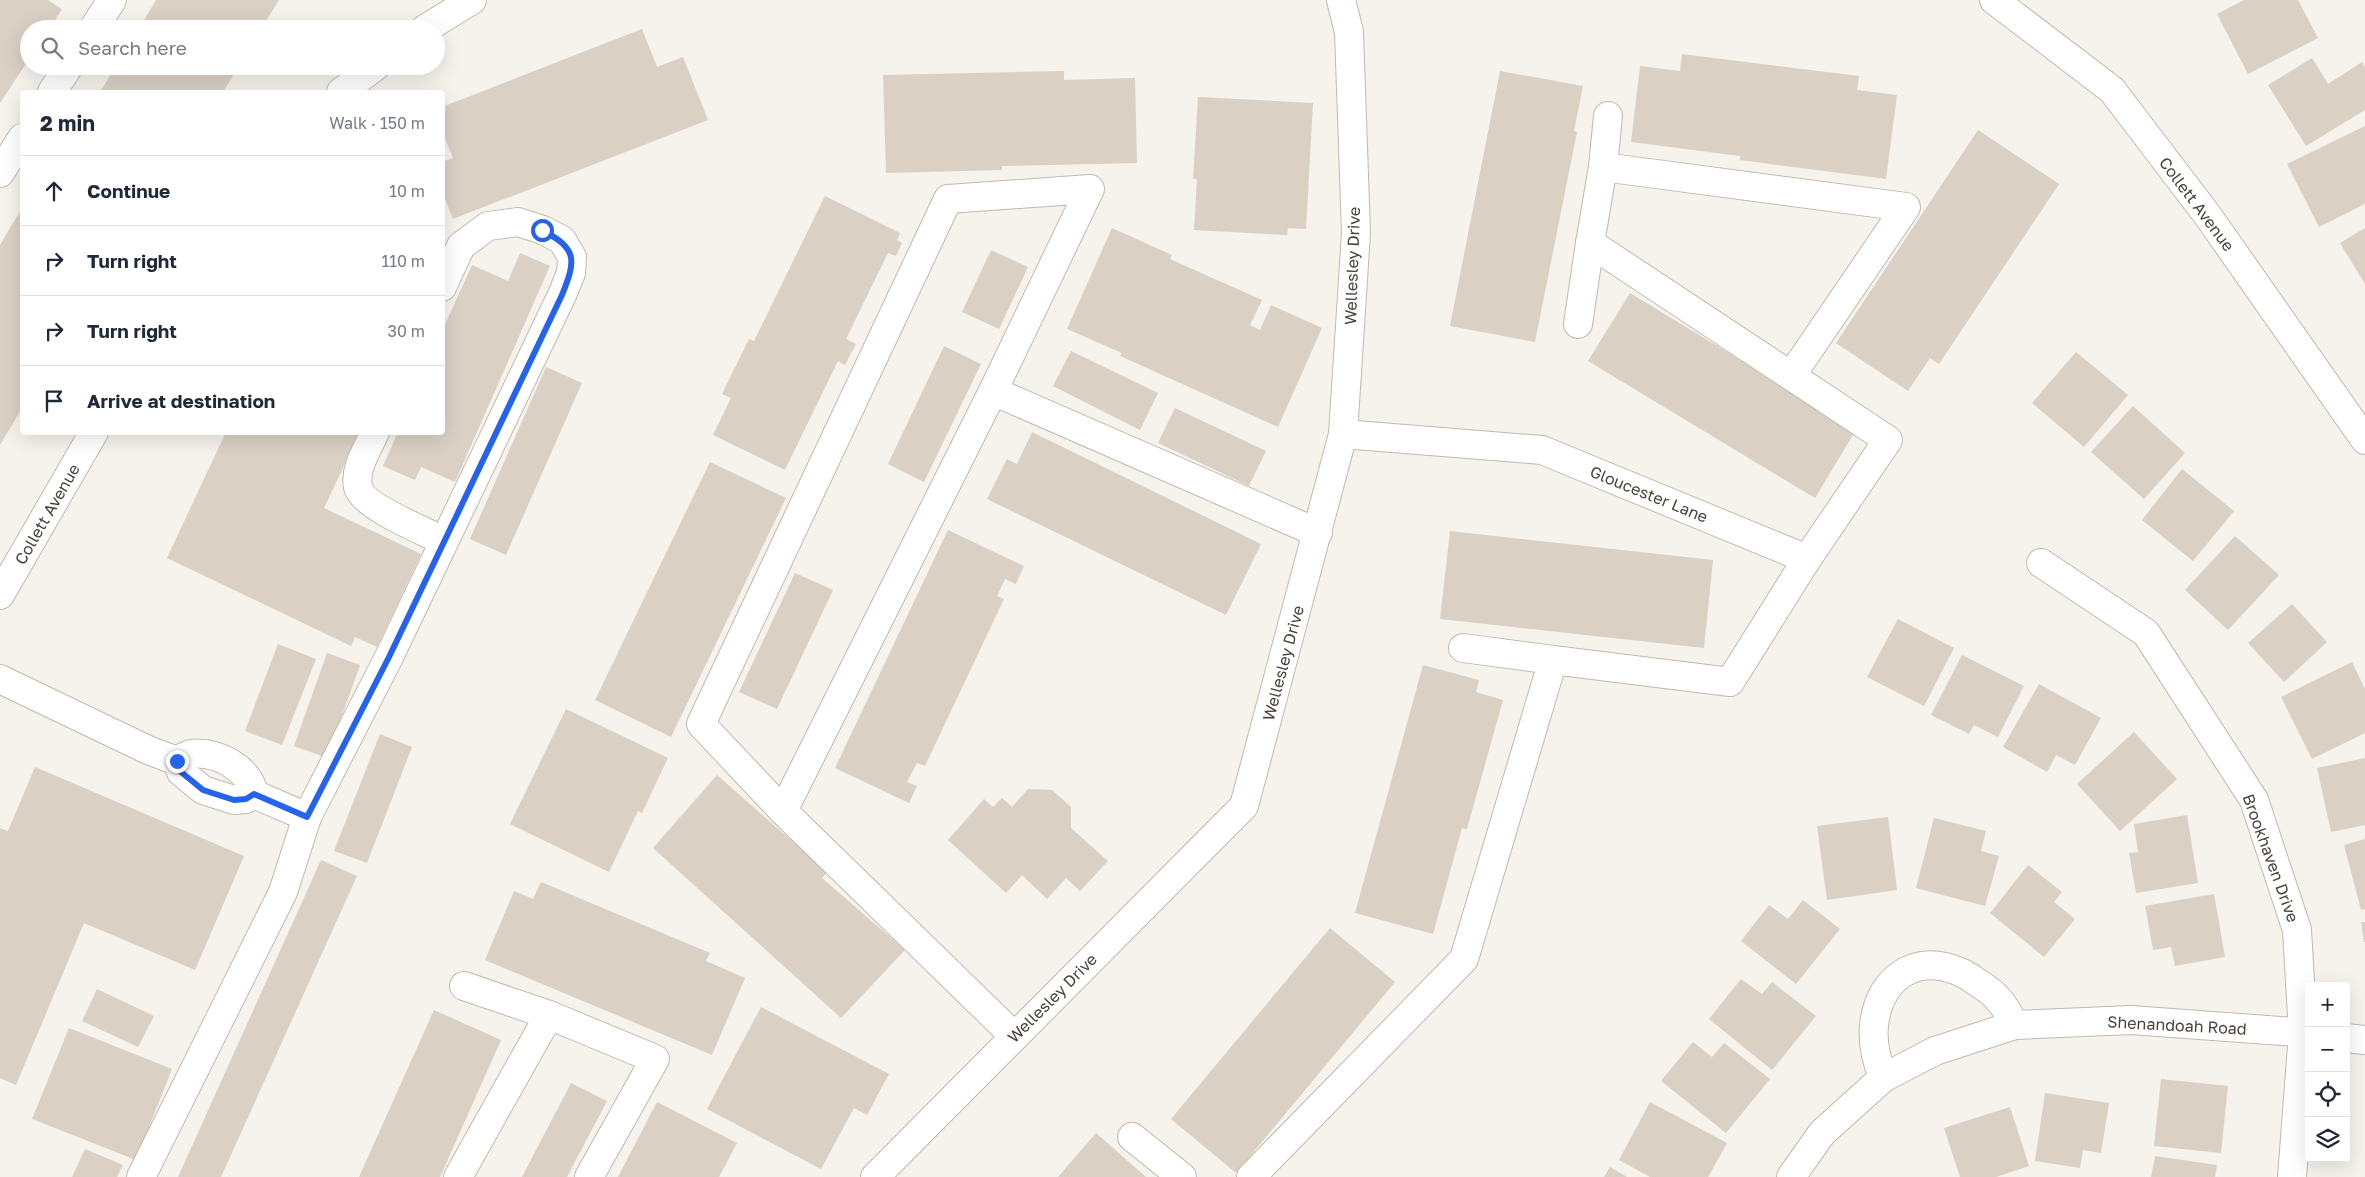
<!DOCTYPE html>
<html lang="en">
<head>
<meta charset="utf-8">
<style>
	body { margin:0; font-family:"Golos Text",sans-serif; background:#f6f6f7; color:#1f2937 }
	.controls { position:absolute; right:15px; bottom:15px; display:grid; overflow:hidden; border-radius:5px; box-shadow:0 5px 20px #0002 }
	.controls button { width:45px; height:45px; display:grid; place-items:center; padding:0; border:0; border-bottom:1px solid #e0e1e3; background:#fff; color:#1f2937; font:25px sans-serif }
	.stop { position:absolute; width:15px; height:15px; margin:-11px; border:4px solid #2563eb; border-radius:50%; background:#fff }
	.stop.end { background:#2563eb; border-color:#fff; box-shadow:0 1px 5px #0008 }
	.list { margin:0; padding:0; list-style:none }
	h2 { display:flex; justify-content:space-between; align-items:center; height:65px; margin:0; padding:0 20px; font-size:21px }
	h2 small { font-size:16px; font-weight:400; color:#747a83 }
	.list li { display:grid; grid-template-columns:32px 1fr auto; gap:15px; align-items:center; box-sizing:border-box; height:70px; padding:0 20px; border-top:1px solid #e0e1e3 }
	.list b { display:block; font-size:19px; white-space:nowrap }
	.list em { font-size:16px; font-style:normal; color:#747a83 }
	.icon { flex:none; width:28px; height:28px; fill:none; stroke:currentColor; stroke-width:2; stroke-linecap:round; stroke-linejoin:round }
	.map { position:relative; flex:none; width:2365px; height:1177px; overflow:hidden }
	.search { position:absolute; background:#fff; box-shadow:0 5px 20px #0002; left:20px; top:20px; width:425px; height:55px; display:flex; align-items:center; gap:12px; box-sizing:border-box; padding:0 18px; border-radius:28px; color:#747a83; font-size:19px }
	.panel { position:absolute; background:#fff; box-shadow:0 5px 20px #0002; left:20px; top:90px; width:425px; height:345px; border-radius:5px }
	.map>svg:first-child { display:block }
</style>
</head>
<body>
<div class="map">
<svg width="2365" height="1177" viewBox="0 0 2365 1177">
	<rect width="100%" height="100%" fill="#f6f2ec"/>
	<g fill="#dad0c4">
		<polygon points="0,0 48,0 62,9 49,29 29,29 29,59 0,103"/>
		<polygon points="156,0 279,0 261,29 139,29"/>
		<polygon points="2244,0 2298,0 2318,38 2248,74 2217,14"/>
		<polygon points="642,29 657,67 683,57 708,120 453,219 442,191 442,162 453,158 442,131 442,107"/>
		<polygon points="1682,54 1859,76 1857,90 1897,95 1886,179 1740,160 1740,156 1631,142 1640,66 1680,71"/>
		<polygon points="2312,58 2328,84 2362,62 2365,67 2365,110 2306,146 2268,85"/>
		<polygon points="116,66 239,66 223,92 100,92"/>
		<polygon points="1064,71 1064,80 1135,78 1137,163 1002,166 1002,170 886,173 883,75"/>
		<polygon points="1500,71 1583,86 1574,131 1577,132 1535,342 1450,326"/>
		<polygon points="1198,97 1313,103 1306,229 1288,228 1287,235 1194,230 1197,179 1193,179"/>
		<polygon points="2365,126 2365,204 2319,227 2287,164"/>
		<polygon points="1978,130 2059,184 1939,364 1930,358 1908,391 1836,343"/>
		<polygon points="825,196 900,233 897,240 902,243 896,256 888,253 846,339 856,344 845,365 838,361 785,470 713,435 731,398 722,394 749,339 754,341"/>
		<polygon points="22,208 22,408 0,445 0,245"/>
		<polygon points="1112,228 1172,255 1170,259 1262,300 1250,325 1260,330 1271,305 1322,328 1278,427 1120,356 1122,353 1067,329"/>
		<polygon points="2365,228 2365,284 2340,243"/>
		<polygon points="991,250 1028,267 999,329 962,312"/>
		<polygon points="520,253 550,266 455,482 421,467 415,480 383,466 398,432 442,432 442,331 472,265 508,281"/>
		<polygon points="1630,293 1856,430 1815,498 1588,361"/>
		<polygon points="944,346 981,364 924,482 888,464"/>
		<polygon points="1071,351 1158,393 1140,430 1053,386"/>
		<polygon points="2076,352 2128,395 2084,447 2032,403"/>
		<polygon points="546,367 582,383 506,555 470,539"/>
		<polygon points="2133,406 2185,453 2144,499 2091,452"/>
		<polygon points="1175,408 1266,451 1249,486 1158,443"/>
		<polygon points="226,432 360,432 324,508 421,554 377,647 355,637 351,646 167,558"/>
		<polygon points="1032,432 1261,544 1226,615 987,499 1007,459 1017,464"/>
		<polygon points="710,462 786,498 671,737 595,700"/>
		<polygon points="2182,469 2234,511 2193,561 2142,520"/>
		<polygon points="948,530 1024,566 1016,584 1005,579 997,596 1004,599 925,766 917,763 907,782 917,786 909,803 835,768"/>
		<polygon points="1450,531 1713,560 1704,648 1440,619"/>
		<polygon points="2235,536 2279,575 2228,630 2185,590"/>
		<polygon points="795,573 833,590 777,709 739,692"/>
		<polygon points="2292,604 2327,642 2284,682 2248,643"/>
		<polygon points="1898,619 1954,648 1924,706 1867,677"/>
		<polygon points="278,644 316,659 282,745 245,731"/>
		<polygon points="327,653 360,665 327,758 294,746"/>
		<polygon points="1962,655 2024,686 1998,737 1974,725 1969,734 1931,715"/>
		<polygon points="2352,662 2365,689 2365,733 2312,759 2281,697"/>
		<polygon points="1423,665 1479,680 1476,692 1503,700 1467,829 1462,828 1433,934 1355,913"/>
		<polygon points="2039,684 2101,718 2075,765 2056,755 2047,772 2003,747"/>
		<polygon points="566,709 668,758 642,813 638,811 609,872 510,824"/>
		<polygon points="2134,732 2177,779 2120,831 2077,784"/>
		<polygon points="380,734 412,747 367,863 334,851"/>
		<polygon points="2365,758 2365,825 2331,832 2317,768"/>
		<polygon points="35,767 244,856 195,970 84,923 16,1085 0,1078 0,828 8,831"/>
		<polygon points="717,775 827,872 822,878 905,950 841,1018 653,848"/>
		<polygon points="1028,789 1052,790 1071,807 1071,828 1108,861 1080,891 1066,878 1047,899 1022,875 1006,893 948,840 984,799 993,807 1002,798 1012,807"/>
		<polygon points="2187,815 2198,883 2136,893 2129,853 2138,852 2134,824"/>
		<polygon points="1888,817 1897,890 1827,900 1817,826"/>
		<polygon points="1934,818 1986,831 1981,851 1999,856 1985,906 1916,888"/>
		<polygon points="2365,839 2365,909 2361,910 2344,845"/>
		<polygon points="321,860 357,876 221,1177 178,1177"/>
		<polygon points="2028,865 2062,892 2054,902 2075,919 2044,957 1990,913"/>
		<polygon points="541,882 710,953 706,961 745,978 712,1055 485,960 514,891 533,899"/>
		<polygon points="2214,894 2225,957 2175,966 2171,947 2153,950 2145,906"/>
		<polygon points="1803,900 1840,929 1796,984 1741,941 1769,905 1788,919"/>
		<polygon points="2361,922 2365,922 2365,942 2364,942"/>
		<polygon points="1330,928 1395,982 1236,1173 1171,1119"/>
		<polygon points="1741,979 1762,994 1772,982 1816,1016 1772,1070 1709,1019"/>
		<polygon points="97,989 154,1016 138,1047 82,1021"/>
		<polygon points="761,1007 889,1074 867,1115 854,1108 821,1169 707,1109"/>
		<polygon points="434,1010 501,1040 440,1177 359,1177"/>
		<polygon points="69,1028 172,1069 136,1160 32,1119"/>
		<polygon points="1693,1042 1712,1057 1724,1043 1770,1079 1726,1133 1661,1081"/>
		<polygon points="2161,1079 2228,1086 2221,1153 2154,1146"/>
		<polygon points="571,1083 607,1101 567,1177 522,1177"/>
		<polygon points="2045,1093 2109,1103 2101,1153 2083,1150 2080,1168 2035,1161"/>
		<polygon points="657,1102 737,1143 719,1177 618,1177"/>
		<polygon points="1650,1102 1727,1143 1708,1177 1650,1177 1619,1160"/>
		<polygon points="2010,1107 2029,1166 1996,1177 1960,1177 1944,1128"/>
		<polygon points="1096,1133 1146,1177 1058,1177"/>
		<polygon points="85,1149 123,1165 117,1177 72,1177"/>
		<polygon points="2155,1156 2217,1165 2215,1177 2151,1177"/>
		<polygon points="1610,1167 1627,1177 1604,1177"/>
	</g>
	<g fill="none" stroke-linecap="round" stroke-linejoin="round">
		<g stroke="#c1b9ae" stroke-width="30">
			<g id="minor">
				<polyline points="1994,0 2112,90 2208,216 2365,440"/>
				<polyline points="93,29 112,0"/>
				<polyline points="425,29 472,0"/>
				<polyline points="52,92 69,66"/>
				<polyline points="341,92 376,66"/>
				<polyline points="1608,116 1603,167 1590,243 1888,440 1807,559"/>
				<polyline points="1603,167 1906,207 1791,376"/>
				<polyline points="0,173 22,138"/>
				<polyline points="1578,324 1590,243"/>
				<path d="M375 432C368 449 354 468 358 487 362 506 426 532 444 541"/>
				<polyline points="2041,563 2146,633 2254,800 2297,930 2303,1033 2292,1177"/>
				<polyline points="0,595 94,432"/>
				<polyline points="1463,648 1553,660"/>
				<path d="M0 679 148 750 177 761 181 772 203 790 234 800 246 799 254 794C249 768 217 751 191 754 186 755 182 758 177 761"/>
				<polyline points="783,811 701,724 948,199 1090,189 993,391"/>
				<polyline points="307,817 389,657 562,295 571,273 572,257 562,240 543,230 518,222 488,226 461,246 442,287"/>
				<polyline points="464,986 549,1015"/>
				<polyline points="1014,1036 783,811 993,391 1318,533"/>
				<polyline points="2346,1038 2365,1040"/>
				<path d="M1883 1078C1877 1062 1872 1044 1874 1026 1879 972 1925 949 1971 978 1980 985 1991 990 1998 999 2005 1006 2010 1017 2015 1025"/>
				<polyline points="1132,1137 1182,1177"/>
				<polyline points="141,1177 283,892 307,817 254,794"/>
				<polyline points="458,1177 549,1015 655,1059 589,1177"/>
				<polyline points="875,1177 1244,806 1343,434 1356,233 1349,32 1341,0"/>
				<polyline points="1251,1177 1464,959 1553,660 1730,682 1807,559 1542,450 1343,434"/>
				<polyline points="1791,1177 1822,1133 1883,1078 1935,1051 2015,1025 2131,1020 2309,1033"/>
			</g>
		</g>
		<use href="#minor" stroke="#fff" stroke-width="28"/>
	</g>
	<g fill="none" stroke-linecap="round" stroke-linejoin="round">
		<path stroke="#2563eb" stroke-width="6" d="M177 761 181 772 203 790 234 800 246 799 254 794 307 817 389 657 562 295C576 260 578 249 542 230"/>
	</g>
	<g text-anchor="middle" stroke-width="4" stroke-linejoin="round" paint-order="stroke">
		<g font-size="16" fill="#4a4239" stroke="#fff">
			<text transform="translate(2197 204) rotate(53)" y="6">Collett Avenue</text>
			<text transform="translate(1352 266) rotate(-88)" y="6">Wellesley Drive</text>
			<text transform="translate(1649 494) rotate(22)" y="6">Gloucester Lane</text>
			<text transform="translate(47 514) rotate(-60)" y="6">Collett Avenue</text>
			<text transform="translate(1283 663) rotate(-75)" y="6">Wellesley Drive</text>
			<text transform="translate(2271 858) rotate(70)" y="6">Brookhaven Drive</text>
			<text transform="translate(1052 998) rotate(-45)" y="6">Wellesley Drive</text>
			<text transform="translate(2177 1025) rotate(3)" y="6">Shenandoah Road</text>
		</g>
	</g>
</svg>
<div class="controls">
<button>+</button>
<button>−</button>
<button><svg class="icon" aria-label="locate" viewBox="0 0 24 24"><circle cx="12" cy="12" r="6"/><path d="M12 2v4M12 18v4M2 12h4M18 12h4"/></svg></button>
<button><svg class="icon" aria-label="layers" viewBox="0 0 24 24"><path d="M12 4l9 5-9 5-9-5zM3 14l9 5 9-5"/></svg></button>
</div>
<div class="stop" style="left:542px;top:230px"></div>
<div class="stop end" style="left:177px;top:761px"></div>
<div class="search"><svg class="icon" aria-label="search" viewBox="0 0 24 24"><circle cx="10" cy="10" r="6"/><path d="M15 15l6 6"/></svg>Search here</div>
<section class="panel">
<h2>2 min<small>Walk · 150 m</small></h2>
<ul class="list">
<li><svg class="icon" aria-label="ahead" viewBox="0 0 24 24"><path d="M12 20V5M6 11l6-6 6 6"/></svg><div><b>Continue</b></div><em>10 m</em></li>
<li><svg class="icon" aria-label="right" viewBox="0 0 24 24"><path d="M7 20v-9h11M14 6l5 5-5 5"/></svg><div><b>Turn right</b></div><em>110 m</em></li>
<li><svg class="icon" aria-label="right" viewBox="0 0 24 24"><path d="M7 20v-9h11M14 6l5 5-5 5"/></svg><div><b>Turn right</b></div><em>30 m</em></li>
<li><svg class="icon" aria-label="arrive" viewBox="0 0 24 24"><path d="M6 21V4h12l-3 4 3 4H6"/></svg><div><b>Arrive at destination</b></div></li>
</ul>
</section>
</div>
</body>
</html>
